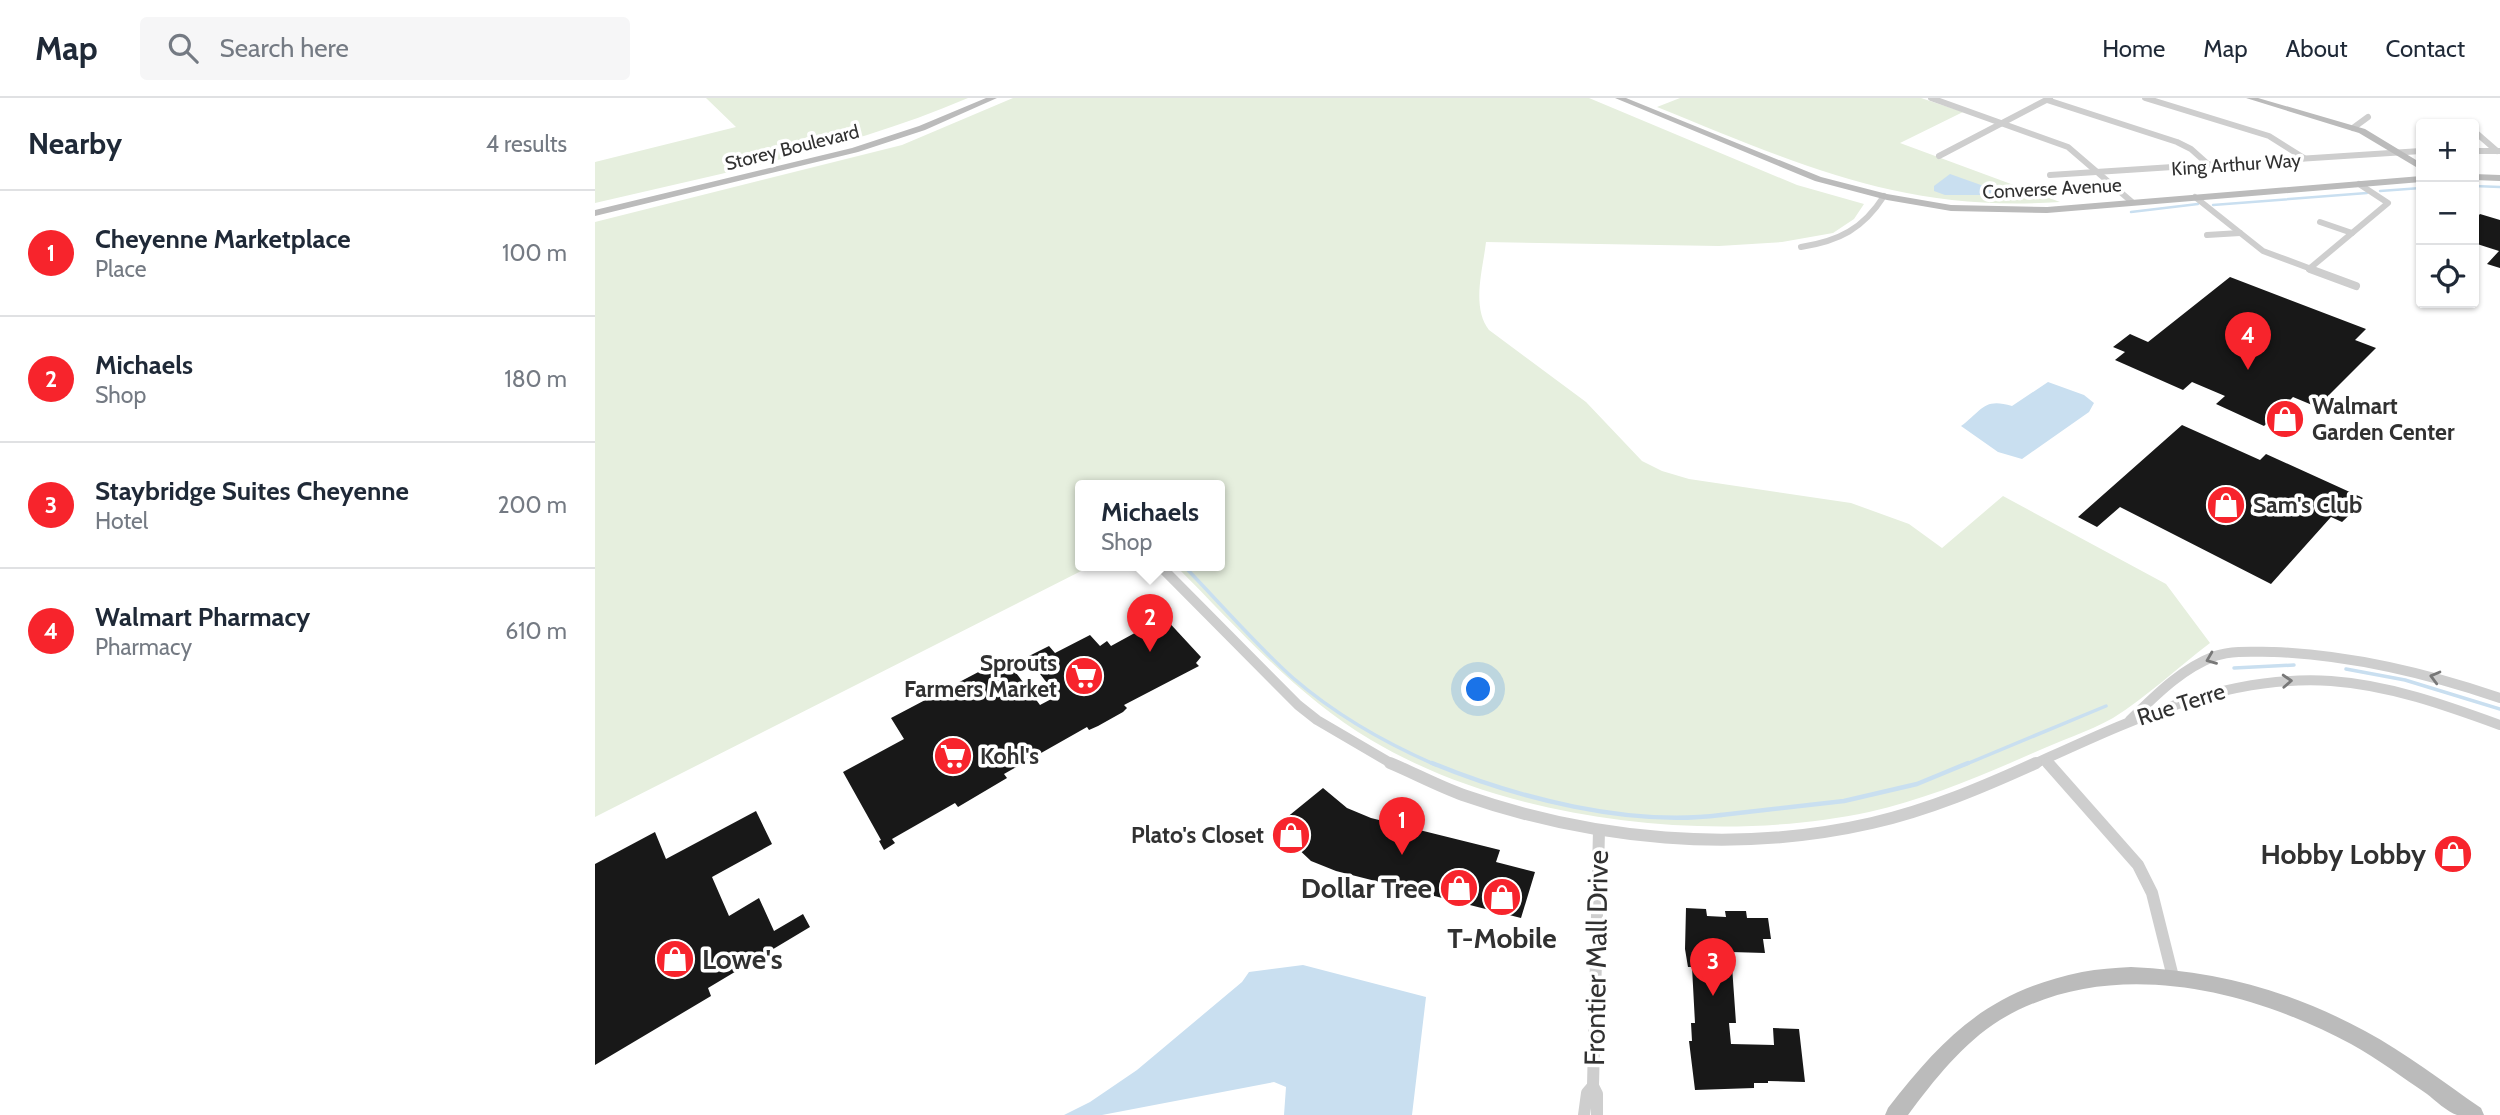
<!DOCTYPE html>
<html lang="en">
<head>
<meta charset="utf-8">
<style>
	body { margin:0; font-family:Cabin,sans-serif; background:#f6f6f7; color:#1f2937 }
	.controls { position:absolute; right:21px; top:21px; display:grid; overflow:hidden; border-radius:7px; box-shadow:0 2px 5px #0004 }
	.controls button { width:63px; height:63px; display:grid; place-items:center; padding:0; border:0; border-bottom:2px solid #e0e1e3; background:#fff; color:#1f2937; font:35px sans-serif }
	.you { position:absolute; left:884px; top:592px; width:24px; height:24px; margin:-18px; border:5px solid #fff; border-radius:50%; background:#1a73e8; box-shadow:0 0 0 10px #1a73e833 }
	.badge { display:grid; place-items:center; width:46px; height:46px; border-radius:50%; background:#f7242c; color:#fff; font-size:23px; font-weight:700 }
	.pin { position:absolute; translate:-50% -58px; filter:drop-shadow(0 2px 4px #0008) }
	.pin::after { content:''; position:absolute; top:37px; width:24px; height:21px; background:inherit; clip-path:polygon(0 0,100% 0,50% 100%) }
	.popup { position:absolute; left:480px; top:382px; width:150px; height:91px; box-sizing:border-box; display:grid; place-content:center; border-radius:7px; background:#fff; filter:drop-shadow(0 2px 5px #0005); font-size:23px; white-space:nowrap; color:#747a83 }
	.popup b { font-size:26px; color:#1f2937 }
	.popup::after { content:''; position:absolute; left:50%; top:100%; margin-left:-14px; border:14px solid transparent; border-top-color:#fff }
	.list { margin:0; padding:0; list-style:none }
	h2 { display:flex; justify-content:space-between; align-items:center; height:91px; margin:0; padding:0 28px; font-size:30px }
	h2 small { font-size:23px; font-weight:400; color:#747a83 }
	.list li { display:grid; grid-template-columns:46px 1fr auto; gap:21px; align-items:center; box-sizing:border-box; height:126px; padding:0 28px; border-top:2px solid #e0e1e3 }
	.list b { display:block; font-size:26px; white-space:nowrap }
	.list p { margin:0; font-size:23px; white-space:nowrap; color:#747a83 }
	.list em { font-size:23px; font-style:normal; color:#747a83 }
	.icon { flex:none; width:38px; height:38px; fill:none; stroke:currentColor; stroke-width:2; stroke-linecap:round; stroke-linejoin:round }
	.map { position:relative; flex:none; width:1905px; height:1017px; overflow:hidden }
	header { display:flex; align-items:center; gap:42px; box-sizing:border-box; height:98px; padding:0 35px; background:#fff; border-bottom:2px solid #e0e1e3 }
	header strong { font-size:33px }
	nav { display:flex; gap:38px; margin-inline-start:auto; font-size:24px }
	.search { width:490px; height:63px; background:#f6f6f7; display:flex; align-items:center; gap:18px; box-sizing:border-box; padding:0 24px; border-radius:7px; color:#747a83; font-size:26px }
	main { display:flex }
	aside { flex:1; background:#fff }
	.map>svg:first-child { display:block }
</style>
</head>
<body>
<header>
<strong>Map</strong>
<div class="search"><svg class="icon" aria-label="search" viewBox="0 0 24 24"><circle cx="10" cy="10" r="6"/><path d="M15 15l6 6"/></svg>Search here</div>
<nav><a>Home</a><a>Map</a><a>About</a><a>Contact</a></nav>
</header>
<main>
<aside>
<h2>Nearby<small>4 results</small></h2>
<ul class="list">
<li><span class="badge">1</span><div><b>Cheyenne Marketplace</b><p>Place</p></div><em>100 m</em></li>
<li><span class="badge">2</span><div><b>Michaels</b><p>Shop</p></div><em>180 m</em></li>
<li><span class="badge">3</span><div><b>Staybridge Suites Cheyenne</b><p>Hotel</p></div><em>200 m</em></li>
<li><span class="badge">4</span><div><b>Walmart Pharmacy</b><p>Pharmacy</p></div><em>610 m</em></li>
</ul>
</aside>
<div class="map">
<svg width="1905" height="1017" viewBox="0 0 1905 1017">
	<rect width="100%" height="100%" fill="#fff"/>
	<g fill="#e6efde">
		<path d="M111 0H373C254 51 126 75 0 105V64L141 29Z"/>
		<path d="M418 0H994L1202 87 1269 106 1259 121 1238 135 1187 144 1124 148 891 144C888 171 876 209 894 232L991 304 1047 363 1067 373 1094 381 1256 405 1314 426 1347 450 1408 398 1571 486 1615 545C1583 569 1552 599 1518 620 1493 634 1464 643 1438 655 1384 679 1331 701 1274 714 1119 747 913 724 776 642 700 597 643 530 581 468H625V388H485V468H496L0 719V124L307 47Z"/>
		<path d="M1085 0H1326L1368 14 1305 45 1465 104C1307 115 1203 66 1062 9Z"/>
	</g>
	<g fill="#c9dff0">
		<polygon points="1355,76 1414,97 1350,97 1339,93 1339,88"/>
		<path d="M1453 284 1489 297 1499 305 1494 314 1427 361 1403 354 1366 328C1387 313 1388 299 1417 308Z"/>
		<polygon points="708,867 831,899 817,1017 689,1017 691,989 679,984 507,1017 469,1017 495,1004 542,972 647,884 654,874"/>
	</g>
	<g fill="none" stroke-linecap="round" stroke-linejoin="round">
		<g stroke="#c9dff0" stroke-width="2.5">
			<polyline points="1879,88 1905,89"/>
			<polyline points="1785,93 1826,90"/>
			<polyline points="1618,107 1772,95"/>
			<polyline points="1536,114 1603,106"/>
		</g>
		<g stroke="#c9dff0" stroke-width="3.5">
			<path d="M589 468C625 505 660 546 698 580 741 617 790 645 841 667"/>
			<polyline points="1639,570 1699,567"/>
			<polyline points="1751,571 1810,582 1905,611"/>
			<polyline points="1369,667 1511,608"/>
		</g>
		<g stroke="#c9dff0" stroke-width="4.5">
			<path d="M837 665C922 700 1034 729 1126 717"/>
			<polyline points="1126,717 1249,703 1322,686 1373,665"/>
		</g>
	</g>
	<g fill="#181818">
		<polygon points="1885,116 1905,122 1905,170 1892,166 1904,153 1879,145 1879,122"/>
		<polygon points="1635,179 1771,231 1760,242 1781,250 1732,299 1735,300 1727,308 1722,309 1698,299 1669,328 1621,306 1630,298 1597,284 1588,292 1520,262 1530,254 1518,249 1535,236 1553,244"/>
		<polygon points="1587,327 1665,362 1671,356 1768,400 1764,404 1767,405 1747,424 1736,419 1676,486 1525,409 1502,429 1483,419"/>
		<polygon points="569,519 606,559 601,565 604,568 529,607 532,610 528,614 503,628 494,632 492,629 409,676 412,680 363,709 360,705 297,741 300,745 289,752 284,743 286,742 248,674 309,641 296,620 410,560 445,607 462,598 432,559 454,548 460,555 495,537 505,548 512,543 516,548"/>
		<polygon points="728,690 752,710 776,720 905,752 901,764 940,774 926,820 741,773 716,763 680,729"/>
		<polygon points="161,713 177,746 117,779 134,818 164,800 179,833 208,816 215,829 113,890 116,898 0,967 0,766 60,734 71,761"/>
		<polygon points="1091,810 1111,811 1112,818 1131,819 1130,813 1151,813 1152,820 1173,820 1176,841 1168,841 1170,855 1136,854 1141,925 1134,925 1136,946 1179,947 1178,930 1204,931 1210,984 1173,983 1173,985 1159,985 1159,990 1100,992 1094,943 1097,943 1096,925 1100,925 1097,869 1093,869 1090,851"/>
	</g>
	<g fill="none" stroke-linecap="round" stroke-linejoin="round">
		<g stroke="#cecece" stroke-width="6">
			<polyline points="1336,0 1473,49 1537,104"/>
			<polyline points="1550,0 1674,38 1709,60"/>
			<polyline points="1452,2 1582,44 1596,51 1615,68"/>
			<polyline points="1758,30 1773,19"/>
			<polyline points="1879,33 1902,53"/>
			<polyline points="1879,53 1904,53"/>
			<polyline points="1344,58 1455,0"/>
			<polyline points="1455,77 1826,53"/>
			<polyline points="1600,99 1668,153 1719,172"/>
			<polyline points="1725,124 1757,135"/>
			<polyline points="1612,137 1645,135"/>
			<path d="M1206 149C1244 143 1268 131 1289 98"/>
			<polyline points="1714,171 1793,105 1764,86"/>
		</g>
		<polyline stroke="#cecece" stroke-width="8" points="1715,171 1761,188"/>
		<g stroke="#cecece" stroke-width="10">
			<polyline points="565,468 703,607 722,622 799,667"/>
			<path d="M1535 622C1561 597 1586 571 1620 558 1639 552 1660 554 1679 554 1757 557 1831 575 1905 600"/>
			<polyline points="1450,662 1454,667"/>
			<path d="M1437 667C1532 624 1629 576 1736 583 1794 587 1850 607 1905 627"/>
		</g>
		<g stroke="#cecece" stroke-width="12">
			<path d="M795 665C819 675 843 688 868 697 997 742 1142 756 1277 725 1334 712 1388 689 1441 665"/>
			<polyline points="1453,665 1543,767 1557,795 1578,879"/>
			<polyline points="989,1017 992,995 998,988"/>
			<polyline points="1002,1017 1002,996 998,988 1004,732"/>
		</g>
		<g fill="#bbb" fill-rule="evenodd">
			<polygon points="391,0 402,0 330,32 263,54 0,118 0,112 257,50 324,28"/>
			<polygon points="1020,0 1031,0 1226,79 1292,96 1356,107 1452,109 1826,78 1826,84 1452,115 1356,113 1292,102 1220,83"/>
			<polygon points="1651,0 1663,0 1770,31 1826,65 1826,72 1764,35"/>
			<polygon points="1879,76 1905,77 1905,83 1879,82"/>
			<path d="M1536 869C1622 873 1694 892 1770 933 1811 955 1848 984 1886 1010L1889 1017C1881 1017 1870 1017 1862 1017 1852 1014 1840 1002 1832 996 1807 979 1783 961 1756 946 1652 890 1513 857 1405 922 1368 945 1339 982 1313 1017H1290L1293 1010C1349 938 1394 893 1487 874 1503 871 1520 870 1536 869Z"/>
		</g>
	</g>
	<defs><path id="oneway-chevron" d="M-2-3.5L2.5 0L-2 3.5" fill="none" stroke-width="1.6" stroke-linecap="round" stroke-linejoin="round" transform="scale(1.75)"/></defs>
	<g stroke="#787878">
		<use href="#oneway-chevron" transform="translate(1616 561) rotate(158)"/>
		<use href="#oneway-chevron" transform="translate(1840 579) rotate(-165)"/>
		<use href="#oneway-chevron" transform="translate(1692 583) rotate(-3)"/>
	</g>
	<defs>
		<g id="shop-disc" transform="scale(2.0125)"><circle r="9.5" fill="#f7242c" stroke="#fff"/><path d="M-5-2.5h2.3a2.7 3.5 0 0 1 5.4 0H5L5.5 6h-11ZM-1.5-2.5h3a1.5 2.3 0 0 0-3 0Z" fill="#fff"/></g>
		<g id="supermarket-disc" transform="scale(2.0125)"><circle r="9.5" fill="#f7242c" stroke="#fff"/><path d="M-6-5.5h2.5l.6 2H6L4.5 2H-2.5L-4.4-4H-6ZM-1.5 3.2a1.3 1.3 0 1 0 .1 0ZM3 3.2a1.3 1.3 0 1 0 .1 0Z" fill="#fff"/></g>
	</defs>
	<g fill-rule="evenodd">
		<use href="#shop-disc" x="1690" y="321"/>
		<use href="#shop-disc" x="1631" y="407"/>
		<use href="#supermarket-disc" x="489" y="578"/>
		<use href="#supermarket-disc" x="358" y="658"/>
		<use href="#shop-disc" x="696" y="737"/>
		<use href="#shop-disc" x="1858" y="756"/>
		<use href="#shop-disc" x="864" y="790"/>
		<use href="#shop-disc" x="907" y="799"/>
		<use href="#shop-disc" x="80" y="861"/>
	</g>
	<g text-anchor="middle" stroke-width="7" stroke-linejoin="round" paint-order="stroke">
		<g font-size="19" fill="#313131" stroke="#fff">
			<text transform="translate(197 49) rotate(-14)" y="7">Storey Boulevard</text>
			<text transform="translate(1641 66) rotate(-4)" y="7">King Arthur Way</text>
			<text transform="translate(1457 90) rotate(-3)" y="7">Converse Avenue</text>
		</g>
		<g font-size="23" font-weight="bold" fill="#313131" stroke="#fff" text-anchor="start">
			<text x="1717" y="316">Walmart<tspan x="1717" dy="26">Garden Center</tspan></text>
			<text x="1658" y="415">Sam's Club</text>
			<text x="462" y="573" text-anchor="end">Sprouts<tspan x="462" dy="26">Farmers Market</tspan></text>
			<text x="385" y="666">Kohl's</text>
			<text x="669" y="745" text-anchor="end">Plato's Closet</text>
		</g>
		<g font-size="23" fill="#313131" stroke="#fff">
			<text transform="translate(1586 606) rotate(-18)" y="8">Rue Terre</text>
		</g>
		<g font-size="28" font-weight="bold" fill="#313131" stroke="#fff" text-anchor="end">
			<text x="1831" y="766">Hobby Lobby</text>
			<text x="837" y="800">Dollar Tree</text>
			<text x="907" y="850" text-anchor="middle">T-Mobile</text>
			<text x="107" y="871" text-anchor="start">Lowe's</text>
		</g>
		<g font-size="28" fill="#313131" stroke="#fff">
			<text transform="translate(1001 860) rotate(-89)" y="10">Frontier Mall Drive</text>
		</g>
	</g>
</svg>
<div class="controls">
<button>+</button>
<button>−</button>
<button><svg class="icon" aria-label="locate" viewBox="0 0 24 24"><circle cx="12" cy="12" r="6"/><path d="M12 2v4M12 18v4M2 12h4M18 12h4"/></svg></button>
</div>
<div class="you"></div>
<div class="pin badge" style="left:807px;top:757px">1</div>
<div class="pin badge" style="left:555px;top:554px">2</div>
<div class="popup"><b>Michaels</b>Shop</div>
<div class="pin badge" style="left:1118px;top:898px">3</div>
<div class="pin badge" style="left:1653px;top:272px">4</div>
</div>
</main>
</body>
</html>
